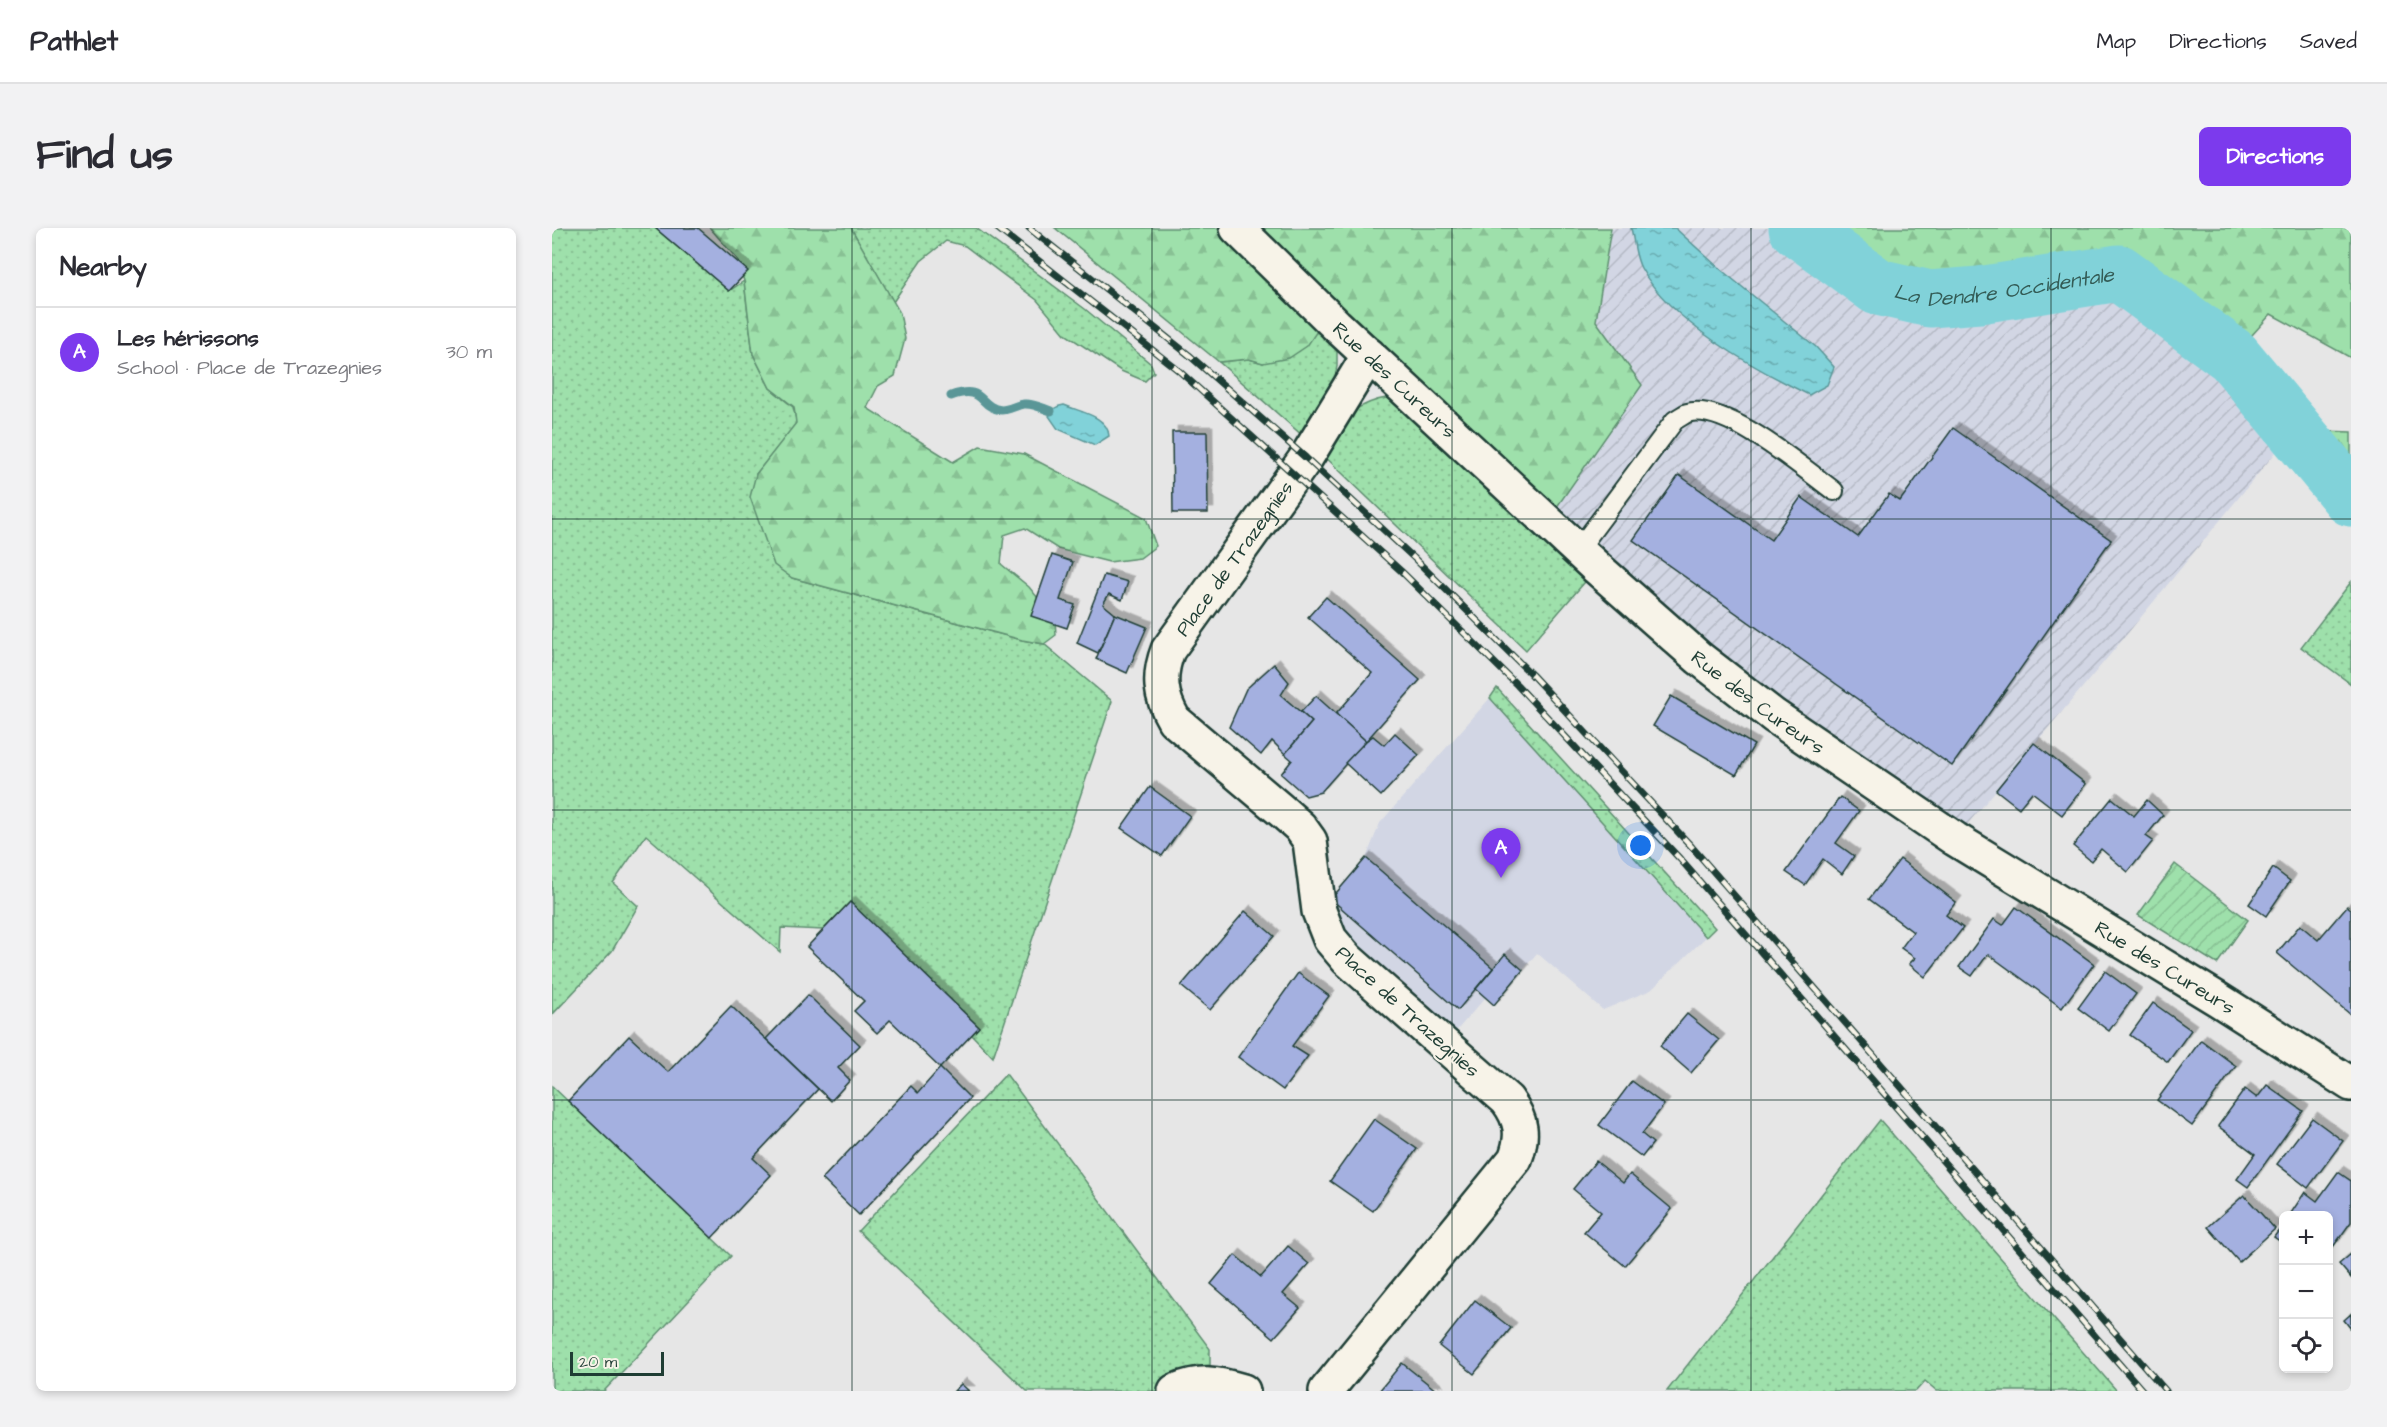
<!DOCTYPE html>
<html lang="en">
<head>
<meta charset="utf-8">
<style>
	body { margin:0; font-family:"Architects Daughter",sans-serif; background:#f2f2f3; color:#2b2b33 }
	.controls { position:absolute; right:18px; bottom:18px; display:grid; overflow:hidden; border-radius:9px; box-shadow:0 3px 9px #0003 }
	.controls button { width:54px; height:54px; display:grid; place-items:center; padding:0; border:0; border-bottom:2px solid #e1e1e2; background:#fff; color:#2b2b33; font:30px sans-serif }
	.scale { position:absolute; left:18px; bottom:15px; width:94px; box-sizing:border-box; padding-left:6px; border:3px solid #1f3d34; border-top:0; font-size:16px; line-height:21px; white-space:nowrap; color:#1f3d34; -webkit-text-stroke:4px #f7f3e8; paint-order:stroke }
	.you { position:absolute; left:1089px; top:618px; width:21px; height:21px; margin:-15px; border:4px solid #fff; border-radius:50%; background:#1a73e8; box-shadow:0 0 0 9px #1a73e833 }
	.badge { display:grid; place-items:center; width:39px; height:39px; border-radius:50%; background:#7c3aed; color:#fff; font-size:20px; font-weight:700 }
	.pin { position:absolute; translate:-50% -50px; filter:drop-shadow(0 2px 3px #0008) }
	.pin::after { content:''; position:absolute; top:32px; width:21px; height:18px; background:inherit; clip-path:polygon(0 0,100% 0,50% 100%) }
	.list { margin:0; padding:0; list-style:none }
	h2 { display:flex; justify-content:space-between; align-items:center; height:78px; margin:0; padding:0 24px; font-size:26px }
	h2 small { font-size:20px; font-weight:400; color:#7c7c81 }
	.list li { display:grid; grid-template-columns:39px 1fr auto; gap:18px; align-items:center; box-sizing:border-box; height:90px; padding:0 24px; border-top:2px solid #e1e1e2 }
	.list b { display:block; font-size:22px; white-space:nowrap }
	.list p { margin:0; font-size:20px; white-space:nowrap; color:#7c7c81 }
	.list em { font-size:20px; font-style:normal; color:#7c7c81 }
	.icon { flex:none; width:33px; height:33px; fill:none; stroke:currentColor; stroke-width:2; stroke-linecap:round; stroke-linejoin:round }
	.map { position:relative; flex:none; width:1799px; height:1163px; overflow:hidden; border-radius:9px }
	header { display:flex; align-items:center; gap:36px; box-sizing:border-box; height:84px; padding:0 30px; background:#fff; border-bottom:2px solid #e1e1e2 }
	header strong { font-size:28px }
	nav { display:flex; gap:33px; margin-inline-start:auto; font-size:21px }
	.intro { display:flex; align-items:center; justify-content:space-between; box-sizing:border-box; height:144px; padding:0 36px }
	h1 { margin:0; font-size:42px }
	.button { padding:15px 27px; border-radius:9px; background:#7c3aed; color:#fff; font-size:21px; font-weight:700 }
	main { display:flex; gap:36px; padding:0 36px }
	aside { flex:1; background:#fff; border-radius:9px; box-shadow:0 3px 9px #0003 }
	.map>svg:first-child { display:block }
</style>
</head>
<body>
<header>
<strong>Pathlet</strong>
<nav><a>Map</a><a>Directions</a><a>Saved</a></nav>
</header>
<div class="intro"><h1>Find us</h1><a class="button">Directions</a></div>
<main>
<aside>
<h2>Nearby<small></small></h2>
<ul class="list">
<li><span class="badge">A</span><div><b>Les hérissons</b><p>School · Place de Trazegnies</p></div><em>30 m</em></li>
</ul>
</aside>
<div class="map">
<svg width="1799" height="1163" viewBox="0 0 1799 1163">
	<defs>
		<pattern id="industrial-furrows" width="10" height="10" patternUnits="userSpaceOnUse" patternTransform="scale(1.5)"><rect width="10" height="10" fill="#d2d6e4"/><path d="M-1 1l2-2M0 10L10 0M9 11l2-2" fill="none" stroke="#b4b9c4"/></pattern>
		<pattern id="grass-dots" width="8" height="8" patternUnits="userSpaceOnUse" patternTransform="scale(1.5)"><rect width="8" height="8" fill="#9ee0ab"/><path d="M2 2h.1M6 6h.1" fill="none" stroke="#88c194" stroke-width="1.8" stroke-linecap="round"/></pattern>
		<pattern id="forest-firs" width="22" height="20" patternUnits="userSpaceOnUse" patternTransform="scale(1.5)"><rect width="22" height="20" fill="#9ee0ab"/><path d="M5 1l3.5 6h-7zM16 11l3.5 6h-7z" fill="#88c194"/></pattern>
		<pattern id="garden-furrows" width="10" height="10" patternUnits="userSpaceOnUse" patternTransform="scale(1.5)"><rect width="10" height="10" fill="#9ee0ab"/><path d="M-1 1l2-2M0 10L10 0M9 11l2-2" fill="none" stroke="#88c194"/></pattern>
		<pattern id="water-ripples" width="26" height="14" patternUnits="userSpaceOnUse" patternTransform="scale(1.5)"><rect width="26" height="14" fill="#81d2d9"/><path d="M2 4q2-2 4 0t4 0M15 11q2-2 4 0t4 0" fill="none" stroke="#69acb1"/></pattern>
		<filter id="shadow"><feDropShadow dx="5.5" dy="-5.5" stdDeviation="0" flood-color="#0004"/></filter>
	</defs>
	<rect width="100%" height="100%" fill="#e6e6e6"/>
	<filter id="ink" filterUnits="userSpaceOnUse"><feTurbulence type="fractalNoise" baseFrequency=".0167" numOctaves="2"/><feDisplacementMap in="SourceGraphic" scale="12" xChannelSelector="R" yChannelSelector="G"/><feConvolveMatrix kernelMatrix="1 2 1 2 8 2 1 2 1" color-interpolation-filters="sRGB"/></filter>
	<g filter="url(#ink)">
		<polygon fill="#d2d6e4" points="938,470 1154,709 1099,762 1051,782 985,725 942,777 933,770 892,817 795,731 779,671 814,630 828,595"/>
		<polygon fill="url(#industrial-furrows)" points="1059,0 1245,0 1326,59 1427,67 1567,45 1681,128 1742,202 1567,416 1403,611 995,293 1089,157 1044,93"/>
		<g fill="url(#grass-dots)" stroke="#5e8e70" stroke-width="1.5">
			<polygon points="0,0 103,0 177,63 192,53 201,126 218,160 241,179 245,195 204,246 240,350 470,412 492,416 560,473 441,829 420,807 427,799 298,674 271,702 229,700 228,724 94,607 61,655 86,678 60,723 0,787"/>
			<polygon points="299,0 424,0 533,81 599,136 602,144 593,153 569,143 513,106 485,72 413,18 394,13 369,33 341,74"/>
			<polygon points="766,84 785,117 785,138 781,161 751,208 667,134 697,131 711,135"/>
			<path d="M839 169 1045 340 974 422 764 220C788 193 801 175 839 169Z"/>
			<polygon points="1799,354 1799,456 1749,419"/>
			<polygon points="945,460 1163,700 1154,709 938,470"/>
			<polygon points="454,846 658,1121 658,1154 623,1163 475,1163 306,1003"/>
			<polygon points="0,858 179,1028 52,1163 0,1163"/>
			<polygon points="1328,892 1565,1163 1385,1163 1373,1153 1364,1163 1115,1163"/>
		</g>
		<g fill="url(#forest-firs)" stroke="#5e8e70" stroke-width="1.5">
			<polygon points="158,0 299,0 348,85 353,111 343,148 326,158 315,180 401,234 428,218 472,226 594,290 604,318 588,330 557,334 506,321 473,300 452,307 449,336 477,359 503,391 504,407 492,416 470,412 240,350 222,337 198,269 204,246 244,195 242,179 218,160 201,126 192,53 185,31"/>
			<polygon points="503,0 1059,0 1044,93 1090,157 995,293 766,85 765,103 755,118 737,130 711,135 697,131 667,134"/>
			<polygon points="1245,0 1799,0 1799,130 1719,86 1681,128 1567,45 1427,67 1378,71 1326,59"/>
			<polygon points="1742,202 1799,204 1799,270"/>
		</g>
		<polygon fill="url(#garden-furrows)" stroke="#5e8e70" stroke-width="1.5" points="1623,636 1696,692 1665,736 1586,687"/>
		<g fill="url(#water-ripples)" stroke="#5a9697" stroke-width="1.5">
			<path d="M1079 0H1123L1167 40 1264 119 1282 139 1275 157 1257 167C1202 140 1119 95 1089 40 1083 29 1082 12 1079 0Z"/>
			<path d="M512 177C528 184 556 188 557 208L543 217 506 201 497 188C500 181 504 178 512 177Z"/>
		</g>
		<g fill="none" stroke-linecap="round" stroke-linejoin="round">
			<path stroke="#5a9697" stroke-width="9" d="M399 168C433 156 426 179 449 182 457 182 464 177 472 176 481 175 490 180 499 183"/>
			<path stroke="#81d2d9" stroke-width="57" id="s1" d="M1245 0 1326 59 1378 71 1427 67 1567 45 1681 128 1799 270"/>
		</g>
		<g fill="#a4b0e0" stroke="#1f3d34" stroke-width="1.5" filter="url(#shadow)">
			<polygon points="103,0 146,0 196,43 177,63"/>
			<polygon points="1401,200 1559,312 1400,538 1081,312 1127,247 1219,312 1249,269 1306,309 1337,266 1348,273"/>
			<polygon points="620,204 655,204 656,285 621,285"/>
			<polygon points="500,327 521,334 508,372 523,377 515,400 479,388"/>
			<polygon points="552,347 576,354 570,372 557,366 551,376 563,386 546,425 525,415"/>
			<polygon points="774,369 868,452 814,513 784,486 820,445 756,389"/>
			<polygon points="563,386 595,399 575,445 544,431"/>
			<polygon points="722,436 737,454 729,467 760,494 733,526 720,513 709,527 677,499 694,461"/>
			<polygon points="764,468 814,513 769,564 754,568 729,546 740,532 733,526 760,494 749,484"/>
			<polygon points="1119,468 1202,517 1184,547 1101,498"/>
			<polygon points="843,505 867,527 829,568 793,535 814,513 821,508 832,517"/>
			<polygon points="1482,515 1534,556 1510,587 1480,564 1467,580 1444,562"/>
			<polygon points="598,559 638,588 610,628 569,600"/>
			<polygon points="1288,569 1307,583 1284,615 1302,628 1290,646 1271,631 1253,657 1234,644"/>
			<polygon points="1560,570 1582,588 1595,572 1611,587 1594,608 1601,613 1576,644 1549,621 1539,633 1521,618"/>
			<polygon points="814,630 941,740 906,782 779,671"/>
			<polygon points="1348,631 1404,674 1394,687 1411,700 1373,749 1357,736 1363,730 1349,720 1361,704 1317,671"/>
			<polygon points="1721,640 1738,653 1714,688 1697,676"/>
			<polygon points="298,674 427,799 388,840 338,792 325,805 302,783 312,773 255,719"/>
			<polygon points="1795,678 1799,681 1799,787 1725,725 1748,697 1766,712"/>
			<polygon points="1464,679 1542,736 1510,780 1436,726 1420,748 1407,739 1442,691 1451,697"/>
			<polygon points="693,683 722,708 658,782 629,758"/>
			<polygon points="953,726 971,742 942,777 924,761"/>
			<polygon points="1553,743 1584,766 1557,803 1526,780"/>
			<polygon points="746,745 777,768 740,818 756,828 731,862 686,829"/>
			<polygon points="256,767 308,817 286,840 298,852 279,873 214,811"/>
			<polygon points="1601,775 1639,802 1616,834 1578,807"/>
			<polygon points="179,778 266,861 201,930 219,947 160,1010 16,873 77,808 116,844"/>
			<polygon points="1135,786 1167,812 1139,845 1108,818"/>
			<polygon points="1649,812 1684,838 1640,898 1605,872"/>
			<polygon points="388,840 418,870 307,987 270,951 359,858 366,865"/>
			<polygon points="1080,853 1112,877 1090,906 1101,915 1090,929 1047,897"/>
			<polygon points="1715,857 1751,883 1696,959 1685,951 1703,926 1666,898 1693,861 1705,870"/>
			<polygon points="1760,890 1791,913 1756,960 1725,936"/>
			<polygon points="822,891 865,921 821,983 778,953"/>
			<polygon points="1044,933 1071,955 1078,946 1120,981 1073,1038 1032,1004 1049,984 1021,961"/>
			<polygon points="1786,944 1799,953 1799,994 1781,1019 1776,1016 1776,988 1737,988 1753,964 1765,973"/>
			<polygon points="1692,967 1723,1001 1687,1034 1656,999"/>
			<polygon points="1732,995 1732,1016 1722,1009"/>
			<polygon points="736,1018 757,1036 731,1066 748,1080 722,1110 659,1056 683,1027 709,1049"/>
			<polygon points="1799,1026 1799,1050 1787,1036"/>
			<polygon points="923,1072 959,1100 922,1146 887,1118"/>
			<polygon points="1799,1086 1799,1101 1792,1092"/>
			<polygon points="850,1135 885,1163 827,1163"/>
			<polygon points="409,1156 417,1163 402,1163"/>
		</g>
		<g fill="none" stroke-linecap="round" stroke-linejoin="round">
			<g stroke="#1f3d34" stroke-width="22">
				<path id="lane" d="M1026 322 1123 192C1127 190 1131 187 1135 185 1173 173 1252 241 1282 263"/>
			</g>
			<g stroke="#1f3d34" stroke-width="38">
				<g id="street">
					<path id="s2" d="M685 0 784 97 1045 340 1147 430 1222 488 1403 611 1667 772 1799 856"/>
					<path d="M623 1163C650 1152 665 1155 691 1163"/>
					<path id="s3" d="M774 1163 963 931C972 908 970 892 955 872L795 731 778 711 767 683 758 613 748 599 731 584 622 492C608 468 606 448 616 422L754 230 817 127"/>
				</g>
			</g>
			<use href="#lane" stroke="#f7f3e8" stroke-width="18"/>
			<use href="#street" stroke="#f7f3e8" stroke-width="33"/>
			<g stroke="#1f3d34" stroke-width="7">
				<g id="rail">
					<polyline points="445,0 626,142 849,343 965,457 1128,631 1591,1163"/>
					<polyline points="477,0 637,127 754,230 862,330 980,447 1140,619 1614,1163"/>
				</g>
			</g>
			<use href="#rail" stroke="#f7f3e8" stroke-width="4.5" stroke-dasharray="14" stroke-linecap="butt"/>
		</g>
	</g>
	<path fill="none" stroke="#1f3d34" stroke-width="1.5" stroke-opacity="0.55" d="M300 0V1163M600 0V1163M900 0V1163M1199 0V1163M1499 0V1163M0 291H1799M0 582H1799M0 872H1799"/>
	<g text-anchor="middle" stroke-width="4.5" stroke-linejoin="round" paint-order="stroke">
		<g font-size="20" fill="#1f3d34" stroke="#f7f3e8">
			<text dy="7" stroke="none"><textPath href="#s2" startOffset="219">Rue des Cureurs</textPath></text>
			<text dy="7" stroke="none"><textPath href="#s3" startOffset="1071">Place de Trazegnies</textPath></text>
			<text dy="7" stroke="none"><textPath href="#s2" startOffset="705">Rue des Cureurs</textPath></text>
			<text dy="7" stroke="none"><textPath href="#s2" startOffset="1191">Rue des Cureurs</textPath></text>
			<text transform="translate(856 783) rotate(42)" y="7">Place de Trazegnies</text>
		</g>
		<g font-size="21" font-style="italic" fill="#335b55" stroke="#f7f3e8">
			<text dy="7" stroke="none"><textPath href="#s1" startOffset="228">La Dendre Occidentale</textPath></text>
		</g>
	</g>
</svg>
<div class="controls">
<button>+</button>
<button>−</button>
<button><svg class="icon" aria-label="locate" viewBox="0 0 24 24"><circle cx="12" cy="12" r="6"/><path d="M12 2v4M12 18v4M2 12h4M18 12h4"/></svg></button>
</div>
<div class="scale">20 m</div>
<div class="you"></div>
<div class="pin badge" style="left:949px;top:650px">A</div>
</div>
</main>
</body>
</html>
